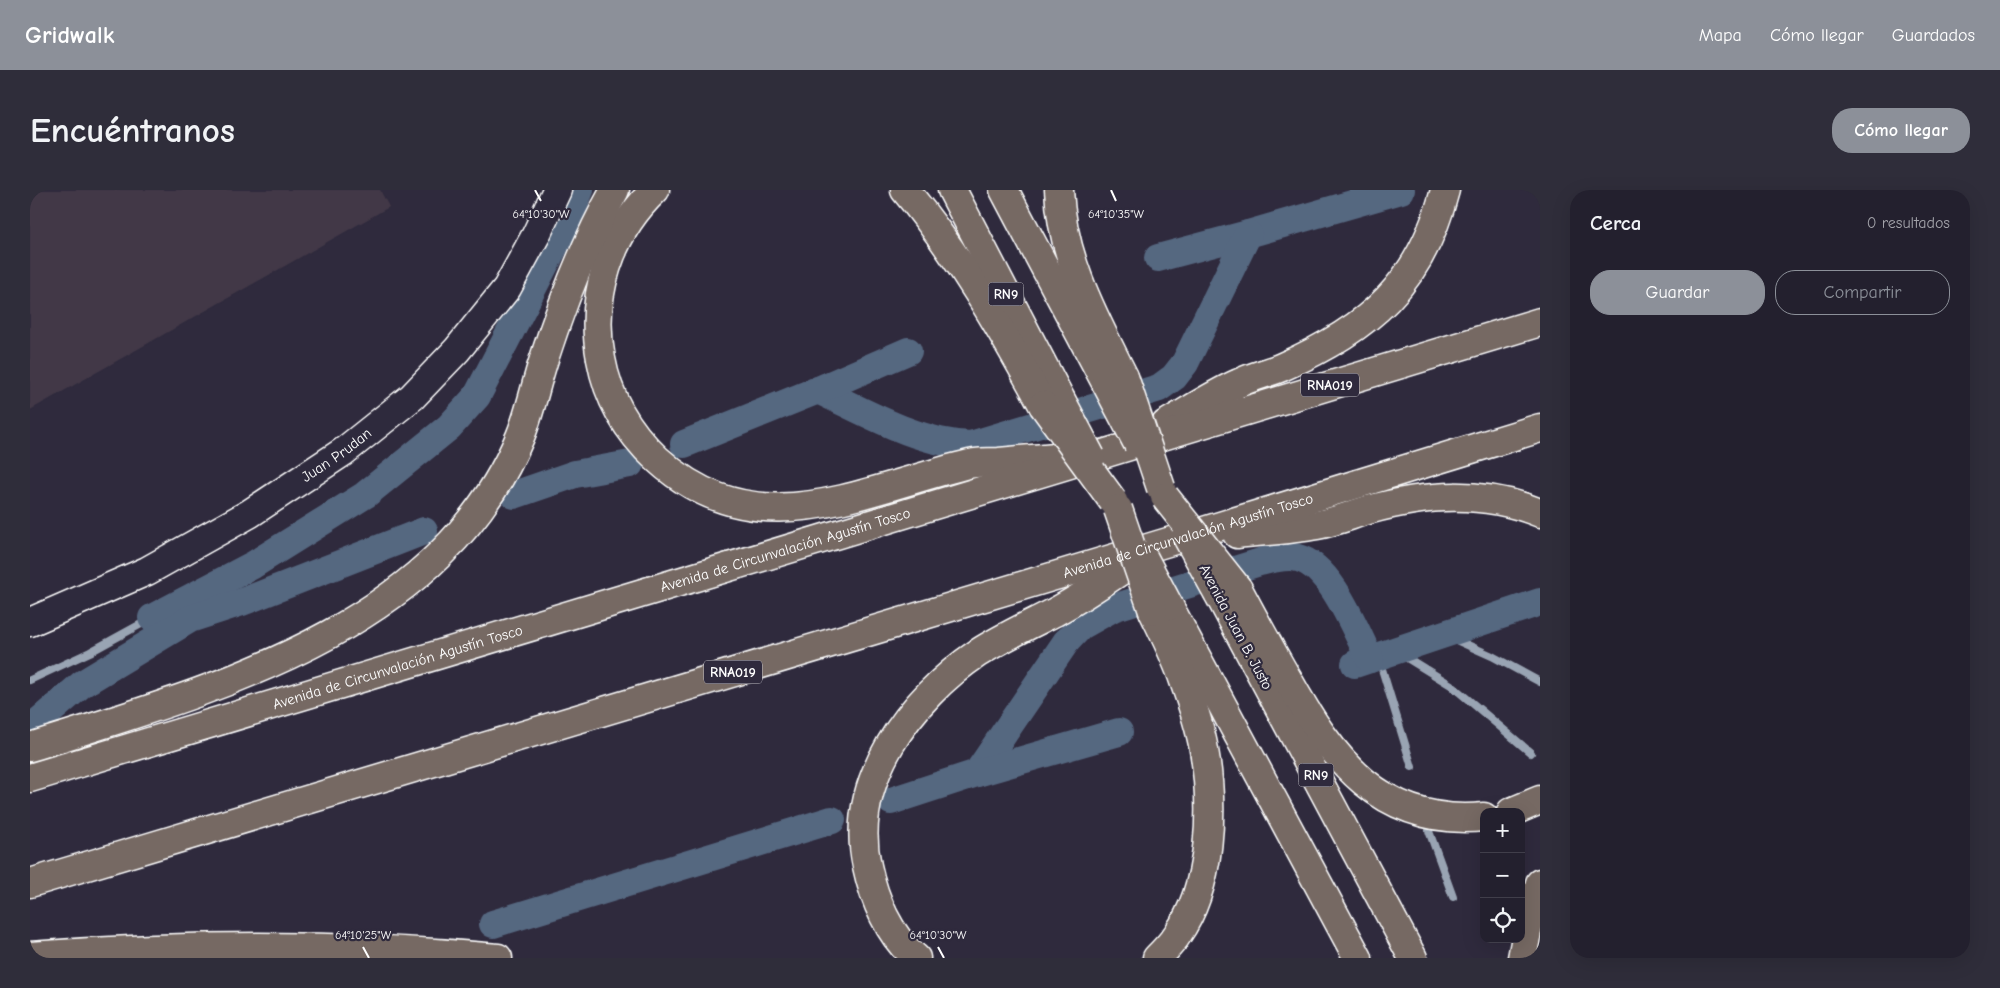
<!DOCTYPE html>
<html lang="es">
<head>
<meta charset="utf-8">
<style>
	body { margin:0; font-family:"Comic Neue",sans-serif; background:#2f2d3a; color:#f1f3f6 }
	.controls { position:absolute; right:15px; bottom:15px; display:grid; overflow:hidden; border-radius:10px; box-shadow:0 5px 20px #0002 }
	.controls button { width:45px; height:45px; display:grid; place-items:center; padding:0; border:0; border-bottom:1px solid #403e4a; background:#23202e; color:#f1f3f6; font:25px sans-serif }
	.list { margin:0; padding:0; list-style:none }
	h2 { display:flex; justify-content:space-between; align-items:center; height:65px; margin:0; padding:0 20px; font-size:21px }
	h2 small { font-size:16px; font-weight:400; color:#a3a3aa }
	.actions { display:flex; gap:10px; padding:15px 20px }
	.actions a { flex:1; padding:11px 0; border:1px solid #8c9099; border-radius:20px; text-align:center; font-size:18px; color:#8c9099 }
	.actions .main { background:#8c9099; color:#fff }
	.icon { flex:none; width:28px; height:28px; fill:none; stroke:currentColor; stroke-width:2; stroke-linecap:round; stroke-linejoin:round }
	.map { position:relative; flex:none; width:1510px; height:768px; overflow:hidden; border-radius:20px }
	header { display:flex; align-items:center; gap:30px; box-sizing:border-box; height:70px; padding:0 25px; background:#8c9099; color:#fff }
	header strong { font-size:24px }
	nav { display:flex; gap:28px; margin-inline-start:auto; font-size:18px }
	.intro { display:flex; align-items:center; justify-content:space-between; box-sizing:border-box; height:120px; padding:0 30px }
	h1 { margin:0; font-size:35px }
	.button { padding:12px 22px; border-radius:20px; background:#8c9099; color:#fff; font-size:18px; font-weight:700 }
	main { display:flex; gap:30px; padding:0 30px }
	aside { flex:1; background:#23202e; border-radius:20px; box-shadow:0 5px 20px #0002 }
	.map>svg:first-child { display:block }
</style>
</head>
<body>
<header>
<strong>Gridwalk</strong>
<nav><a>Mapa</a><a>Cómo llegar</a><a>Guardados</a></nav>
</header>
<div class="intro"><h1>Encuéntranos</h1><a class="button">Cómo llegar</a></div>
<main>
<div class="map">
<svg width="1510" height="768" viewBox="0 0 1510 768">
	<rect width="100%" height="100%" fill="#2f2a3d"/>
	<filter id="ink" filterUnits="userSpaceOnUse"><feTurbulence type="fractalNoise" baseFrequency=".02" numOctaves="2"/><feDisplacementMap in="SourceGraphic" scale="10" xChannelSelector="R" yChannelSelector="G"/><feConvolveMatrix kernelMatrix="1 2 1 2 8 2 1 2 1" color-interpolation-filters="sRGB"/></filter>
	<g filter="url(#ink)">
		<polygon fill="#433947" points="0,0 350,0 359,17 0,220"/>
		<g fill="none" stroke-linecap="round" stroke-linejoin="round">
			<g stroke="#99a4b3" stroke-width="8">
				<polyline points="1413,444 1462,466 1510,492"/>
				<polyline points="1364,460 1421,495 1501,563"/>
				<polyline points="1348,466 1382,577"/>
				<polyline points="0,490 60,462 122,428"/>
				<polyline points="1399,641 1423,707"/>
			</g>
			<g stroke="#556780" stroke-width="28">
				<polyline points="1128,68 1218,44 1371,0"/>
				<path d="M788 200C835 222 889 254 941 255L1129 198 1144 187 1155 173 1218 44"/>
				<polyline points="654,254 788,200 878,161"/>
				<polyline points="484,305 545,284 600,274"/>
				<polyline points="122,428 223,375 335,305 419,237 447,206 537,32 550,0"/>
				<polyline points="1325,474 1510,412"/>
				<polyline points="8,532 52,494 160,429 212,412 394,341"/>
				<path d="M947 583 1036 452 1051 436 1083 418 1230 372C1242 369 1255 365 1268 368 1302 377 1325 440 1340 469"/>
				<polyline points="861,611 947,583 1089,542"/>
				<polyline points="463,734 802,630"/>
			</g>
			<g stroke="#fff" stroke-width="31">
				<g id="street">
					<path id="s1" d="M0 432 117 381 219 324 313 262 382 207 427 160 477 98 506 45 527 0"/>
				</g>
			</g>
			<g stroke="#fff" stroke-width="31">
				<g id="primary">
					<polyline points="922,0 1030,208"/>
					<polyline points="974,0 1076,193"/>
					<polyline points="1188,403 1383,768"/>
					<polyline points="1139,416 1328,768"/>
				</g>
			</g>
			<g stroke="#fff" stroke-width="31">
				<g id="highway">
					<path d="M625 0C579 44 559 107 571 169 578 208 598 242 627 269 726 360 830 300 939 274 948 272 959 272 969 272 989 270 1009 268 1029 267"/>
					<path d="M875 0C930 66 972 140 1013 215"/>
					<path d="M1029 0C1032 69 1064 127 1094 187"/>
					<path d="M1136 234C1160 220 1184 204 1209 193 1223 186 1238 183 1252 177 1339 139 1391 94 1415 0"/>
					<path d="M1207 344C1233 341 1260 340 1287 335 1304 332 1321 325 1338 320 1396 304 1453 300 1510 323"/>
					<path d="M1208 399C1224 429 1240 459 1257 488 1302 569 1351 637 1454 627"/>
					<path d="M1123 421C1134 444 1146 467 1154 491 1162 513 1170 537 1174 560 1184 617 1182 696 1147 745 1142 753 1134 761 1127 768"/>
					<path d="M0 557C181 500 410 440 490 247 500 223 505 197 513 172 532 113 554 55 585 0"/>
					<path id="s2" d="M0 588 1510 132"/>
					<polyline points="1481,622 1510,610"/>
					<path id="s3" d="M0 693 1138 352 1510 238"/>
					<path d="M0 766C156 754 312 753 468 768"/>
					<path d="M886 768C859 746 844 709 837 676 818 591 881 508 948 463 973 447 999 435 1025 422 1053 407 1079 388 1106 371"/>
					<polyline points="1492,768 1500,726 1510,693"/>
				</g>
			</g>
			<use href="#street" stroke="#2f2a3d" stroke-width="28"/>
			<use href="#primary" stroke="#766964" stroke-width="28"/>
			<use href="#highway" stroke="#766964" stroke-width="28"/>
			<g stroke="#fff" stroke-width="31" stroke-linecap="butt">
				<g id="primary-bridge">
					<polyline points="1076,193 1108,254"/>
					<polyline points="1030,208 1061,267"/>
					<polyline points="1156,345 1188,403"/>
					<polyline points="1112,365 1139,416"/>
				</g>
			</g>
			<g stroke="#fff" stroke-width="31" stroke-linecap="butt">
				<g id="highway-bridge">
					<polyline points="1094,187 1131,298"/>
					<polyline points="1013,215 1083,311"/>
					<polyline points="1135,307 1208,399"/>
					<polyline points="1088,319 1123,421"/>
				</g>
			</g>
			<use href="#primary-bridge" stroke="#766964" stroke-width="28"/>
			<use href="#highway-bridge" stroke="#766964" stroke-width="28"/>
		</g>
	</g>
	<path fill="none" stroke="#fff" stroke-width="2" d="M505 0 511 11M1081 0 1086 11M333 757 339 768M908 757 914 768"/>
	<g text-anchor="middle" stroke-width="4.5" stroke-linejoin="round" paint-order="stroke">
		<g fill="#2f2a3d" stroke="#c1bfc5" stroke-width="1">
			<rect x="958.5" y="92.5" width="35" height="23" rx="4"/>
			<rect x="1271" y="183.5" width="58" height="23" rx="4"/>
			<rect x="674" y="470.5" width="58" height="23" rx="4"/>
			<rect x="1268.5" y="573.5" width="35" height="23" rx="4"/>
		</g>
		<g font-size="14" font-weight="bold" fill="#fff">
			<text x="976" y="109">RN9</text>
			<text x="1300" y="200">RNA019</text>
			<text x="703" y="487">RNA019</text>
			<text x="1286" y="590">RN9</text>
		</g>
		<g font-size="15" fill="#fff" stroke="#2f2a3d">
			<text dy="5" stroke="none"><textPath href="#s1" startOffset="350">Juan Prudan</textPath></text>
			<text dy="5" stroke="none"><textPath href="#s3" startOffset="1209">Avenida de Circunvalación Agustín Tosco</textPath></text>
			<text dy="5" stroke="none"><textPath href="#s2" startOffset="789">Avenida de Circunvalación Agustín Tosco</textPath></text>
			<text transform="translate(1206 437) rotate(62)" y="5">Avenida Juan B. Justo</text>
			<text dy="5" stroke="none"><textPath href="#s2" startOffset="384">Avenida de Circunvalación Agustín Tosco</textPath></text>
		</g>
	</g>
	<g font-size="12" text-anchor="middle" fill="#fff" stroke="#2f2a3d" stroke-width="4.5" stroke-linejoin="round" paint-order="stroke">
		<text x="511" y="28">64°10'30"W</text>
		<text x="1086" y="28">64°10'35"W</text>
		<text x="333" y="749">64°10'25"W</text>
		<text x="908" y="749">64°10'30"W</text>
	</g>
</svg>
<div class="controls">
<button>+</button>
<button>−</button>
<button><svg class="icon" aria-label="locate" viewBox="0 0 24 24"><circle cx="12" cy="12" r="6"/><path d="M12 2v4M12 18v4M2 12h4M18 12h4"/></svg></button>
</div>
</div>
<aside>
<h2>Cerca<small>0 resultados</small></h2>
<ul class="list">
</ul>
<div class="actions"><a class="main">Guardar</a><a>Compartir</a></div>
</aside>
</main>
</body>
</html>
